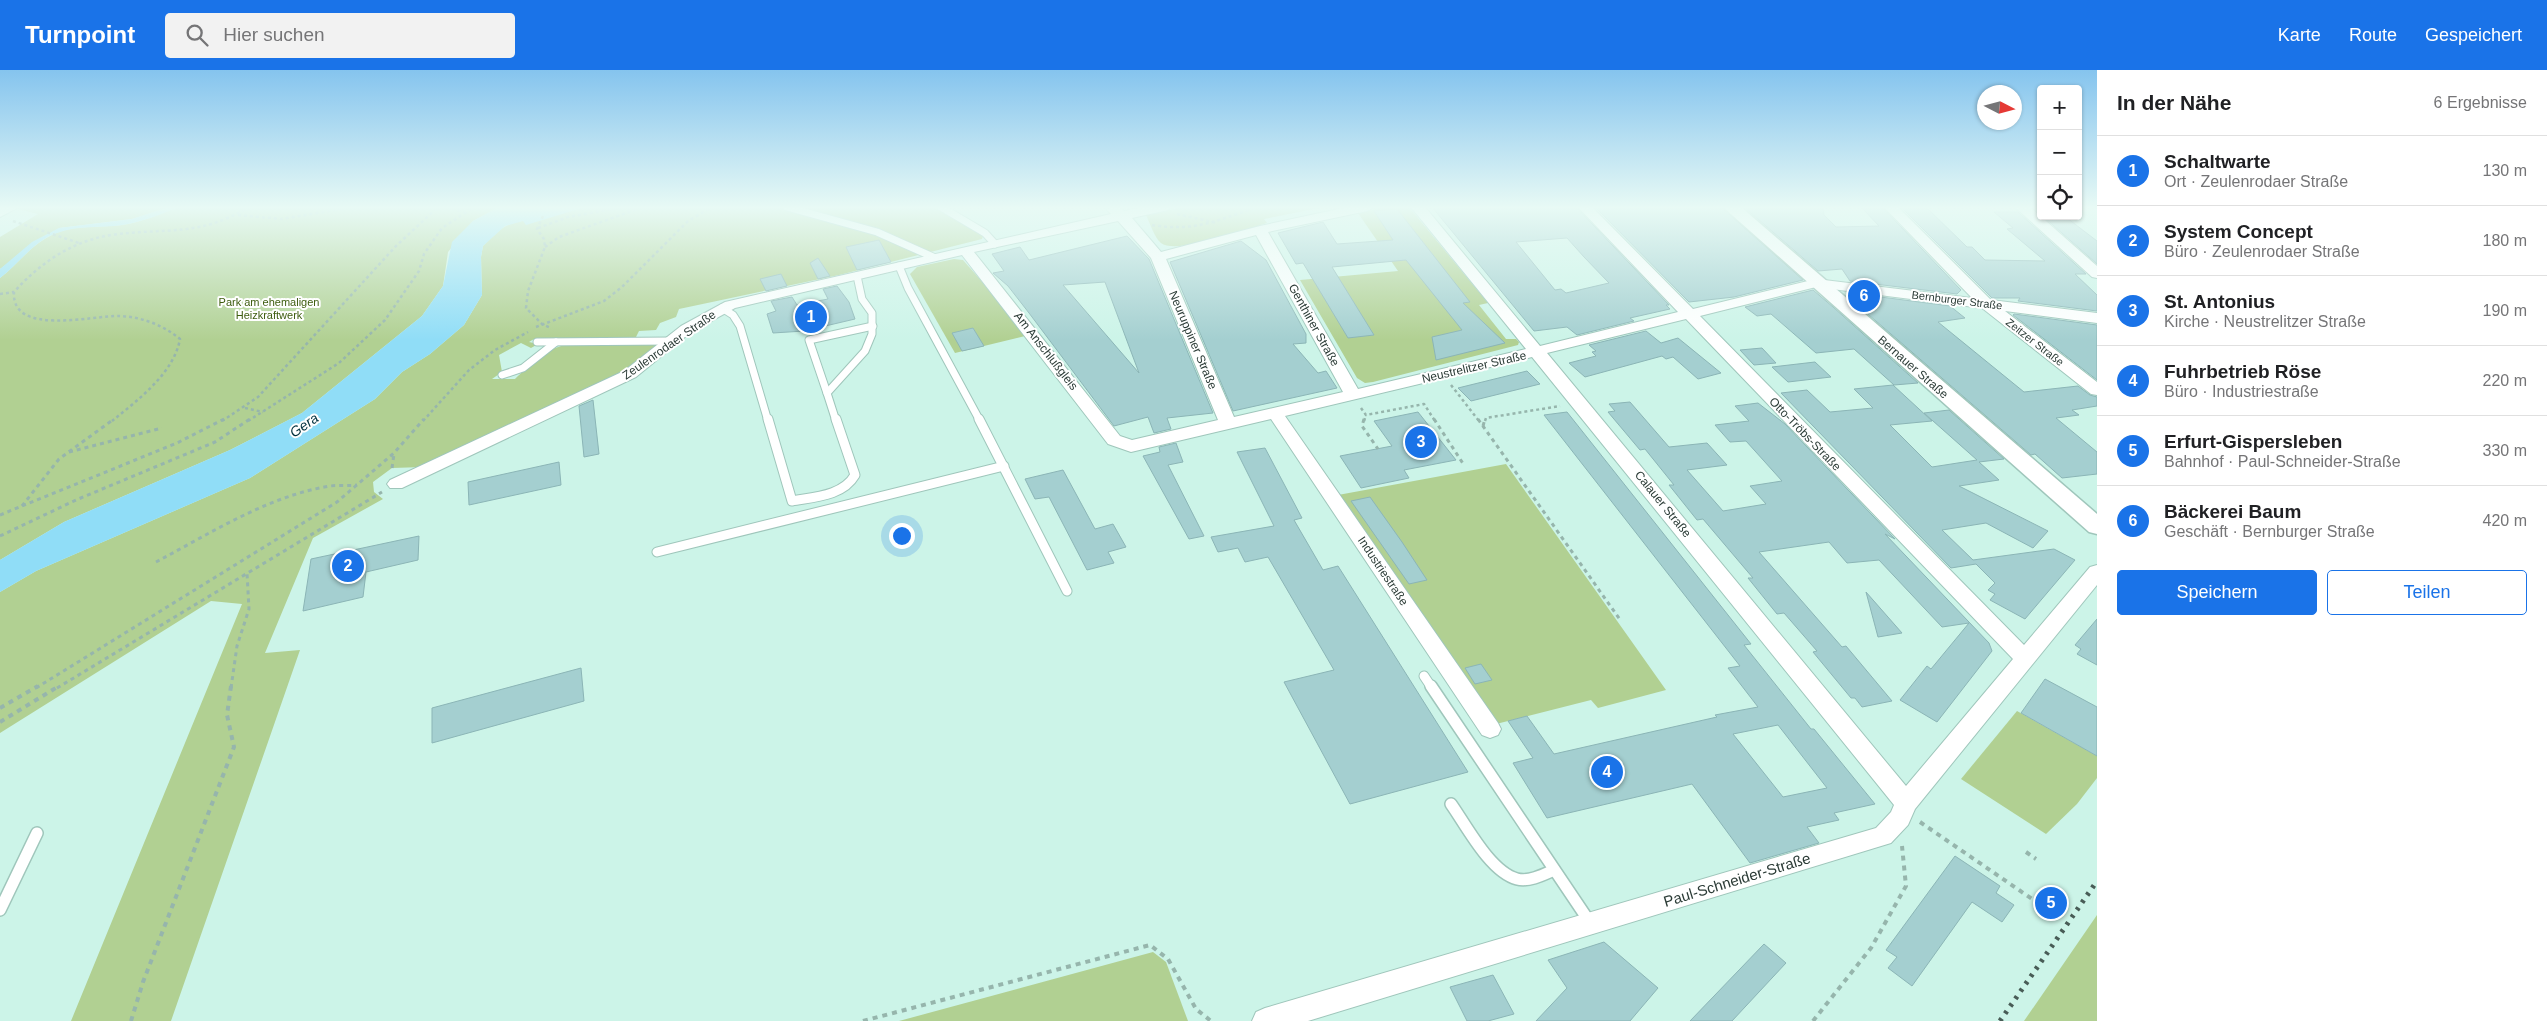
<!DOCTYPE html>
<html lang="de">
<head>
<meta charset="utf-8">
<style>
	body { margin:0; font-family:Arial,sans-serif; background:#f2f2f2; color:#202124 }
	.controls { position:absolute; right:15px; top:15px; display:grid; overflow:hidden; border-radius:5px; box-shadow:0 1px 4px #0004 }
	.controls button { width:45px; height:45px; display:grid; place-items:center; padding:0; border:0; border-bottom:1px solid #e0e0e0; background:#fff; color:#202124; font:25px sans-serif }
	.compass { position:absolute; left:1977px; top:15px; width:45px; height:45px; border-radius:50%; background:#fff; box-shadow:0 1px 4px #0004; rotate:96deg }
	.you { position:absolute; left:901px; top:465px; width:18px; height:18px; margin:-12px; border:4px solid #fff; border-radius:50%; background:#1a73e8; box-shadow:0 0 0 8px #1a73e833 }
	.badge { display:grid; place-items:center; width:32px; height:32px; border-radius:50%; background:#1a73e8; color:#fff; font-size:16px; font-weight:700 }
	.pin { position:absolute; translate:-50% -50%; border:2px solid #fff; box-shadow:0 1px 5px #0006 }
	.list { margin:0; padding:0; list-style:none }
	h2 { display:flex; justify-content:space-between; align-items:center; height:65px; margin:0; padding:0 20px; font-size:21px }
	h2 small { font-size:16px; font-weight:400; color:#757577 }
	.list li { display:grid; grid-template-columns:32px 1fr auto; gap:15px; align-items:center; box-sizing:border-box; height:70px; padding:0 20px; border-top:1px solid #e0e0e0 }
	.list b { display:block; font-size:19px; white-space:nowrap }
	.list p { margin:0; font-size:16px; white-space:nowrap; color:#757577 }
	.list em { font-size:16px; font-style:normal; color:#757577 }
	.actions { display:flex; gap:10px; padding:15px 20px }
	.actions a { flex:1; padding:11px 0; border:1px solid #1a73e8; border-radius:5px; text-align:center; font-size:18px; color:#1a73e8 }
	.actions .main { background:#1a73e8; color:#fff }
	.icon { flex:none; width:28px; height:28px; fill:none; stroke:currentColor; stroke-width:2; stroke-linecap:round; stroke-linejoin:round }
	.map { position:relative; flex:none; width:2097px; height:951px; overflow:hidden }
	header { display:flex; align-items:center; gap:30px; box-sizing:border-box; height:70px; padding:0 25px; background:#1a73e8; color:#fff }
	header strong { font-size:24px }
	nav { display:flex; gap:28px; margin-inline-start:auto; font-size:18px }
	.search { width:350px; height:45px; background:#f2f2f2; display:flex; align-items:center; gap:12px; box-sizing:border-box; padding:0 18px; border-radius:5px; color:#757577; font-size:19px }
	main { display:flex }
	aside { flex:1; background:#fff }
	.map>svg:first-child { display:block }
</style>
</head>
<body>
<header>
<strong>Turnpoint</strong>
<div class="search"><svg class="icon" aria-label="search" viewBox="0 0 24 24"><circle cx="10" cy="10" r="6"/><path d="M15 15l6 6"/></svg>Hier suchen</div>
<nav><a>Karte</a><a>Route</a><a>Gespeichert</a></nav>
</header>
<main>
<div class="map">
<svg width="2097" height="951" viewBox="0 0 2097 951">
	<rect width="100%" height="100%" fill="#ccf4e8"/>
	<g fill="#b1d092">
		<polygon points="21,137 169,137 132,149 59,158 0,199 0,167 38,144 18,139"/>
		<path d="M178 137H499L473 151 448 182 443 216 422 246 302 343 230 380 64 452 0 490V208C17 195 30 176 50 166 71 154 99 158 122 155 142 152 160 144 178 137Z"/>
		<path d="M585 137H934L983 166 982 169 839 205 679 239 676 247 660 253 656 260 639 261 635 269H534L529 272 538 274 531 278 521 273 499 285 502 302 492 309H515C530 295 544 280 565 275L659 273 654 279 618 304 423 397 392 398 373 412 374 422 383 429 313 468 265 583 300 580 171 951H71L242 534 211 531 0 663V522L36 501 250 408 375 329 402 302 430 284 464 255 482 225 481 187 483 176 497 161 512 153Z"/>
		<path d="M1183 137H1324L1264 149 1267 153C1247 159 1177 185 1161 173 1154 167 1150 153 1146 145Z"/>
		<polygon points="1384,137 1409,137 1488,233 1479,235 1506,269 1516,269 1519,272 1518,275 1373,312 1365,313 1357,308 1300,210 1398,201 1358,143"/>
		<polygon points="954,189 963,190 1029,265 955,283 910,204 917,197"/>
		<polygon points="1506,394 1666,620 1598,638 1591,630 1492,655 1338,425"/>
		<polygon points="2017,641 2097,686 2097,708 2077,734 2046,764 1961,709"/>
		<polygon points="2097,845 2097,951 2024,951"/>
		<polygon points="1153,882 1166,892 1188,951 899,951"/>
	</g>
	<g fill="#90ddf7">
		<path d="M169 137H178C160 145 141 152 122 155 101 158 78 155 57 163 33 171 19 194 0 208V199L32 172 59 158 132 149Z"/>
		<polygon points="499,137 585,137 526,155 523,151 505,156 483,176 481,187 482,225 464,255 430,284 402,302 375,329 250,408 36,501 0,522 0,490 64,452 230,380 302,343 422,246 443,216 452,172 473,151"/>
	</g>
	<g fill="#a4cfd0" stroke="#8bb5b6" fill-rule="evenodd">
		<path d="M1432 137H1576L1669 235H1666L1670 239 1630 248 1634 251 1577 265 1567 257 1534 261ZM1567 168 1584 187 1609 213 1566 223 1561 219 1555 220 1516 172Z"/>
		<polygon points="1595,137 1721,137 1803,210 1734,227 1689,232"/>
		<polygon points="1744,137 1823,137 1824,145 1836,157 1879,156 1861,137 1882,137 1961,220 1957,224 1850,211 1842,199 1818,201"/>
		<polygon points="1901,137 1926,137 1967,177 1972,177 1985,190 2045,191 2007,159 2013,158 1994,142 2018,142 2086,204 2075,204 2097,225 2097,241 2018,231 2020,228 1992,228"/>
		<polygon points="1397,139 1470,232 1463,233 1505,273 1436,290 1432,267 1462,260 1406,190 1332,197 1374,265 1348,268 1303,193 1296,194 1278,163 1323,152 1337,174 1393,170 1374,141"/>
		<polygon points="2045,148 2067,148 2097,171 2097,194"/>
		<path d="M1127 166 1149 189 1213 343 1167 348 1171 359 1154 363 1148 347 1114 356 1029 243 1008 216 993 203 1004 201 992 184 1020 177 1029 190ZM1105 212 1139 303 1063 215Z"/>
		<polygon points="879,170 891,192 857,200 846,177"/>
		<polygon points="1241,171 1266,190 1306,264 1306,273 1293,274 1318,303 1326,301 1337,318 1233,341 1170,192"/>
		<polygon points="818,188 830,206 818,209 810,193"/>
		<polygon points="781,204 787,216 766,221 760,209"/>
		<polygon points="837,216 849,232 855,249 804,261 773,263 767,244 776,241 771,231 792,227 797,235 828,229 823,219"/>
		<polygon points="1813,220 1833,237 1918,313 1894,315 1854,279 1816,283 1771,244 1757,246 1745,237"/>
		<polygon points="1850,223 1950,236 1965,248 1938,252 2024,322 2078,316 2090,325 2097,327 2097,336 2072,340 2079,345 2056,348 2097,382 2097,404 2062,408 2035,384 2031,385 1847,226"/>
		<polygon points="2014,244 2097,255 2097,310 2013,245"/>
		<polygon points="973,258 984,276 962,281 952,263"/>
		<polygon points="1646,261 1661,273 1678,268 1721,303 1698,309 1673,287 1666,289 1662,286 1585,307 1569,293 1596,286 1592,282 1596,281 1589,275"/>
		<polygon points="1762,278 1776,293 1754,295 1740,280"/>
		<polygon points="1815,292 1831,307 1788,312 1772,297"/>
		<polygon points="1527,301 1540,314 1471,331 1458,318"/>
		<polygon points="1893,315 1932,351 1890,355 1932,397 1977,390 1924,343 1949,340 2004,389 1979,392 1999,410 1959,416 2048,461 2033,478 1986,453 1942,460 1973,490 2054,479 2075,490 2025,549 1990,530 1995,524 1988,520 1995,513 1976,494 1951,498 1781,323 1807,320 1830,342 1873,338 1854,319"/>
		<polygon points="593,330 599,384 584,387 579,336"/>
		<polygon points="1630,332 1669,377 1707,373 1727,395 1687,400 1723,441 1766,434 1750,416 1782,411 1746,371 1730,372 1715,355 1749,351 1735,336 1758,333 1785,354 1895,469 1885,464 1989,573 1992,581 1937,652 1900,630 1927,596 1931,599 1969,553 1942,557 1879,490 1847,493 1829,472 1759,482 1842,577 1846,576 1892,631 1862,637 1855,628 1851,628 1813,582 1817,581 1784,543 1777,544 1748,508 1753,508 1703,449 1697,450 1669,415 1674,415 1645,379 1640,380 1608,342 1615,341 1609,334"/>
		<polygon points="1418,342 1456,390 1404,400 1409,408 1361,418 1340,386 1392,376 1374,351"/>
		<path d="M1567 342 1751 574 1744 575 1811 659H1814L1875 734 1834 743 1839 750 1807 757 1819 773 1750 793 1692 714 1547 748 1513 693 1533 688 1508 651 1527 646 1554 684 1717 647 1715 645 1758 637 1728 598 1740 596 1544 345ZM1778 655 1827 718 1783 727 1733 664Z"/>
		<polygon points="1176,373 1183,392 1168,395 1204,466 1189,469 1143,386 1160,382 1159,377"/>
		<polygon points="1265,378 1302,448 1294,450 1323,500 1338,496 1468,702 1350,734 1284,612 1334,600 1268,487 1245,492 1238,478 1218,482 1211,467 1274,456 1237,382"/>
		<polygon points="559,392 561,415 469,435 468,412"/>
		<polygon points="1063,400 1095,459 1113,454 1126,477 1108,482 1114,493 1087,500 1049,427 1035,429 1025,409"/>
		<polygon points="1370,427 1402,472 1427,510 1409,514 1351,431"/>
		<polygon points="419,466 418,490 366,502 363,527 303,541 311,489"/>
		<polygon points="1866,522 1902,563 1878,567"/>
		<polygon points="2097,549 2097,595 2077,584 2081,579 2075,575"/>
		<polygon points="1481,594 1492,610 1475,614 1465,598"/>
		<polygon points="581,598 584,631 432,673 432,638"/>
		<polygon points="2045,609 2097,637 2097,686 2021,643"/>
		<polygon points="1955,786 2000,816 1996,823 2014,835 2002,852 1972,832 1912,916 1888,898 1897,887 1886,880"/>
		<polygon points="1604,872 1658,918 1630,951 1536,951 1567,918 1548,890"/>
		<polygon points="1764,874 1786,893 1732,951 1690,951"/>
		<polygon points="1493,905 1514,944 1488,951 1467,951 1450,917"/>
	</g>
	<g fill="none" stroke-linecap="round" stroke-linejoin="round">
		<g stroke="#9fc6bb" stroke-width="9">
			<g id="service-far2">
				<polyline points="787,137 877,162 933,187"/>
				<polyline points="941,137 985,163 995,174"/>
				<polyline points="899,196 908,218 980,351"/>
				<polyline points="722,238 733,245 740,256 768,351"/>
				<polyline points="537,272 671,271"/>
				<polyline points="502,305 523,298 556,272"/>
				<polyline points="827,323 809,270 873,256"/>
				<polyline points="836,351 827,323 865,281 872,264 872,243 862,229 857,206"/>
			</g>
		</g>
		<g stroke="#9fc6bb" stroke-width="11">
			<g id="service-far1">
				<path d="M768 349 792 431C814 427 843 426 855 405L836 349"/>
				<polyline points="979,349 1067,521"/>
				<polyline points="657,482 1004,396"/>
				<polyline points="1424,606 1432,618"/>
			</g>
		</g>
		<g stroke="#9fc6bb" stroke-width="14">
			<g id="service">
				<polyline points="1431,616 1591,854"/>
				<path d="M1451 734C1466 755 1490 802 1517 809 1529 812 1543 805 1554 800"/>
				<polyline points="0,840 37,763"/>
			</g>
		</g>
		<g stroke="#9fc6bb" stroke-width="2">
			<g id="minor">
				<polygon points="19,137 0,147 0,138"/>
				<path d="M1110 137H1119L1124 141 1145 137H1170L1168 140 1132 148 1161 182 1260 156 1348 137H1374L1367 141 1268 162 1358 319 1526 279 1411 137H1425L1540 276 1678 242 1578 137H1592L1693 239 1816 209 1972 228 1884 137H1898L1991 230 2097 243V253L2005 241 2097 312V325L2091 324 1982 238 1816 217 1700 246 2024 575 2090 497 2097 495V515L1915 739 1908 755 1891 773 1308 951H1252L1256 942 1265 938 1876 758 1891 742 1894 735 1532 287 1285 346 1498 653 1501 659 1498 665 1490 668 1482 665 1271 349 1131 382 1108 374 962 185 735 238 691 262 636 307 402 418H390L387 414 390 410 624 301 681 256 725 232 1111 144 1107 140ZM1118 151 1151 188 1218 350 1132 370 1120 366 974 182ZM1256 165 1343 322 1234 347 1166 189ZM1686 249 2013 589 1906 716 1547 283Z"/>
				<polygon points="2015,137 2030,137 2097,196 2097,208 2092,207"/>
			</g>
		</g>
		<g stroke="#9fc6bb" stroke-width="3">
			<polygon id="tertiary" points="1723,137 1741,137 2097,444 2097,464 2089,462"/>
		</g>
		<g stroke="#96b5ac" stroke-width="2.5" stroke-dasharray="3 3" stroke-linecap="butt">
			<polyline points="446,137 464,142"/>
			<polyline points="1177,144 1217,153"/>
			<polyline points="238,145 281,149 352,137"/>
			<polyline points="543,146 537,159 544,169 545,177 528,221 526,238 542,254 551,258"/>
			<polyline points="13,151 79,173"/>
			<path d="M1152 155C1197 162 1217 150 1258 137"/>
			<polyline points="538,158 568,147 624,137"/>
			<polyline points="545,177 559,167 643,137"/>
			<polyline points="0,224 14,222"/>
			<polyline points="536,257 604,231 622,217 688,151 712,137"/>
			<polyline points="1451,315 1479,351"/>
			<polyline points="245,338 263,342"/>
			<polyline points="1361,338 1366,345 1424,334 1435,351"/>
			<path d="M112 351C138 330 174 303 180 269 163 255 142 247 120 246 94 245 11 267 14 222 40 193 72 171 111 165 166 157 197 168 249 137"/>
			<polyline points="222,351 258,327 396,176 438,137"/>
			<polyline points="248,351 339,293 385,250 419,201 424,184 442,158 474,137"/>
			<polyline points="423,351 469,300 495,280 528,262"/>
			<polyline points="1364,351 1366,345"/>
			<polyline points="1485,351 1486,348 1560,336"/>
		</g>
		<g stroke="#96b5ac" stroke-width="3" stroke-dasharray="4 4" stroke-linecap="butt">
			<polyline points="1364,349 1362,356 1378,379"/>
			<polyline points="1434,349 1464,395"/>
			<polyline points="1478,349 1621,551"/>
			<polyline points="1483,356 1485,349"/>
			<polyline points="69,382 162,358"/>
			<polyline points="392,398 394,384"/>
			<polyline points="22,436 59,389 114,349"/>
			<polyline points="0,445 177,373 224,349"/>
			<polyline points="0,466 76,430 215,372 250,349"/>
			<path d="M156 492C211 463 268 426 330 416 339 415 348 416 357 415"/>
			<polyline points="36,618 337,432 394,383 424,349"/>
			<polyline points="57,618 382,422"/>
			<polyline points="231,618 237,576 249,539 247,503"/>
		</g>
		<g stroke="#96b5ac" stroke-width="4" stroke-dasharray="5 5" stroke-linecap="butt">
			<polyline points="0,638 38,616"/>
			<polyline points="0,652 59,616"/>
			<polyline points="1920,752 2035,831"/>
			<polyline points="2026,782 2036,789"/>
			<polyline points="131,951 143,912 234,677 227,645 231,616"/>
			<polyline points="863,951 1150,875 1168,889 1196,939 1211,951"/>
			<polyline points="1813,951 1871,878 1906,816 1902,776"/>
		</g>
		<use href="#service-far2" stroke="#fff" stroke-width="7"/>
		<use href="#service-far1" stroke="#fff" stroke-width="9"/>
		<use href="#service" stroke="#fff" stroke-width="11"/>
		<use href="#minor" fill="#fff" fill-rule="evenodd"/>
		<use href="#tertiary" fill="#fff" fill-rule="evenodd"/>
		<polyline stroke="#485c56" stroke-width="5" stroke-dasharray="3 6" stroke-linecap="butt" points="2000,951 2097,811"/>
	</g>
	<linearGradient id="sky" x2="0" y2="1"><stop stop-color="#85c4ee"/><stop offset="0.51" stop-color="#e8faf5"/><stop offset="1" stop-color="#e8faf5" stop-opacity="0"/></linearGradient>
	<rect width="2097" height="270" fill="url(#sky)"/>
	<g text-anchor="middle" stroke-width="4" stroke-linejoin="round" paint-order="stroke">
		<g font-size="11" fill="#2c3c37" stroke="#fff">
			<text transform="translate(1957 230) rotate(7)" y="4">Bernburger Straße</text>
			<text transform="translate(2035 272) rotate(38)" y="4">Zeitzer Straße</text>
		</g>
		<g font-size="11" fill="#3d5c0e" stroke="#fff">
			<text x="269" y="236">Park am ehemaligen<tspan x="269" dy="13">Heizkraftwerk</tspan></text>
		</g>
		<g font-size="12" fill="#2c3c37" stroke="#fff">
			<text transform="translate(1314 255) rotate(61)" y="4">Genthiner Straße</text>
			<text transform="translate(1193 270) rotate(67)" y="4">Neuruppiner Straße</text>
			<text transform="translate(669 275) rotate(-35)" y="4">Zeulenrodaer Straße</text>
			<text transform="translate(1046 281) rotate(52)" y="4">Am Anschlußgleis</text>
			<text transform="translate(1474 297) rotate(-13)" y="4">Neustrelitzer Straße</text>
			<text transform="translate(1913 297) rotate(41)" y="4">Bernauer Straße</text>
			<text transform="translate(1805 364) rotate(46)" y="4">Otto-Tröbs-Straße</text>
			<text transform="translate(1663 434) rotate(51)" y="4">Calauer Straße</text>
			<text transform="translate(1383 501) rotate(56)" y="4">Industriestraße</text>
		</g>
		<g font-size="14" font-style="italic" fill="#00313e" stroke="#fff">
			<text transform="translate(304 355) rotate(-35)" y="5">Gera</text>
		</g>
		<g font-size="15" fill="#2c3c37" stroke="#fff">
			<text transform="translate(1737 810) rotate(-17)" y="5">Paul-Schneider-Straße</text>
		</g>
	</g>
</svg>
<div class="controls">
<button>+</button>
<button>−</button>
<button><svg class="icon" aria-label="locate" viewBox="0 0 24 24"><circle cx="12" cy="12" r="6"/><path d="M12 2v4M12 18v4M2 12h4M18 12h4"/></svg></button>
</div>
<svg class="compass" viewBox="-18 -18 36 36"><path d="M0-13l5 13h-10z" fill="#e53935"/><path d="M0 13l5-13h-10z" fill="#757577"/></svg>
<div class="you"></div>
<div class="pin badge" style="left:811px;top:247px">1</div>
<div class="pin badge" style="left:348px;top:496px">2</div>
<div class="pin badge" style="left:1421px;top:372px">3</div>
<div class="pin badge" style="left:1607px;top:702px">4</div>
<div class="pin badge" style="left:2051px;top:833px">5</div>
<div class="pin badge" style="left:1864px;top:226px">6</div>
</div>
<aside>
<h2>In der Nähe<small>6 Ergebnisse</small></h2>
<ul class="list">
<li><span class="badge">1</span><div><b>Schaltwarte</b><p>Ort · Zeulenrodaer Straße</p></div><em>130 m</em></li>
<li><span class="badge">2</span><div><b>System Concept</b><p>Büro · Zeulenrodaer Straße</p></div><em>180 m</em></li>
<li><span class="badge">3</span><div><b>St. Antonius</b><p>Kirche · Neustrelitzer Straße</p></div><em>190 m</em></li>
<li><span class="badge">4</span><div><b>Fuhrbetrieb Röse</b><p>Büro · Industriestraße</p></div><em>220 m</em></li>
<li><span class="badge">5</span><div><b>Erfurt-Gispersleben</b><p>Bahnhof · Paul-Schneider-Straße</p></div><em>330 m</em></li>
<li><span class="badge">6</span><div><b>Bäckerei Baum</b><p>Geschäft · Bernburger Straße</p></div><em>420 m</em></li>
</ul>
<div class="actions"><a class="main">Speichern</a><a>Teilen</a></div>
</aside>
</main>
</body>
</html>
